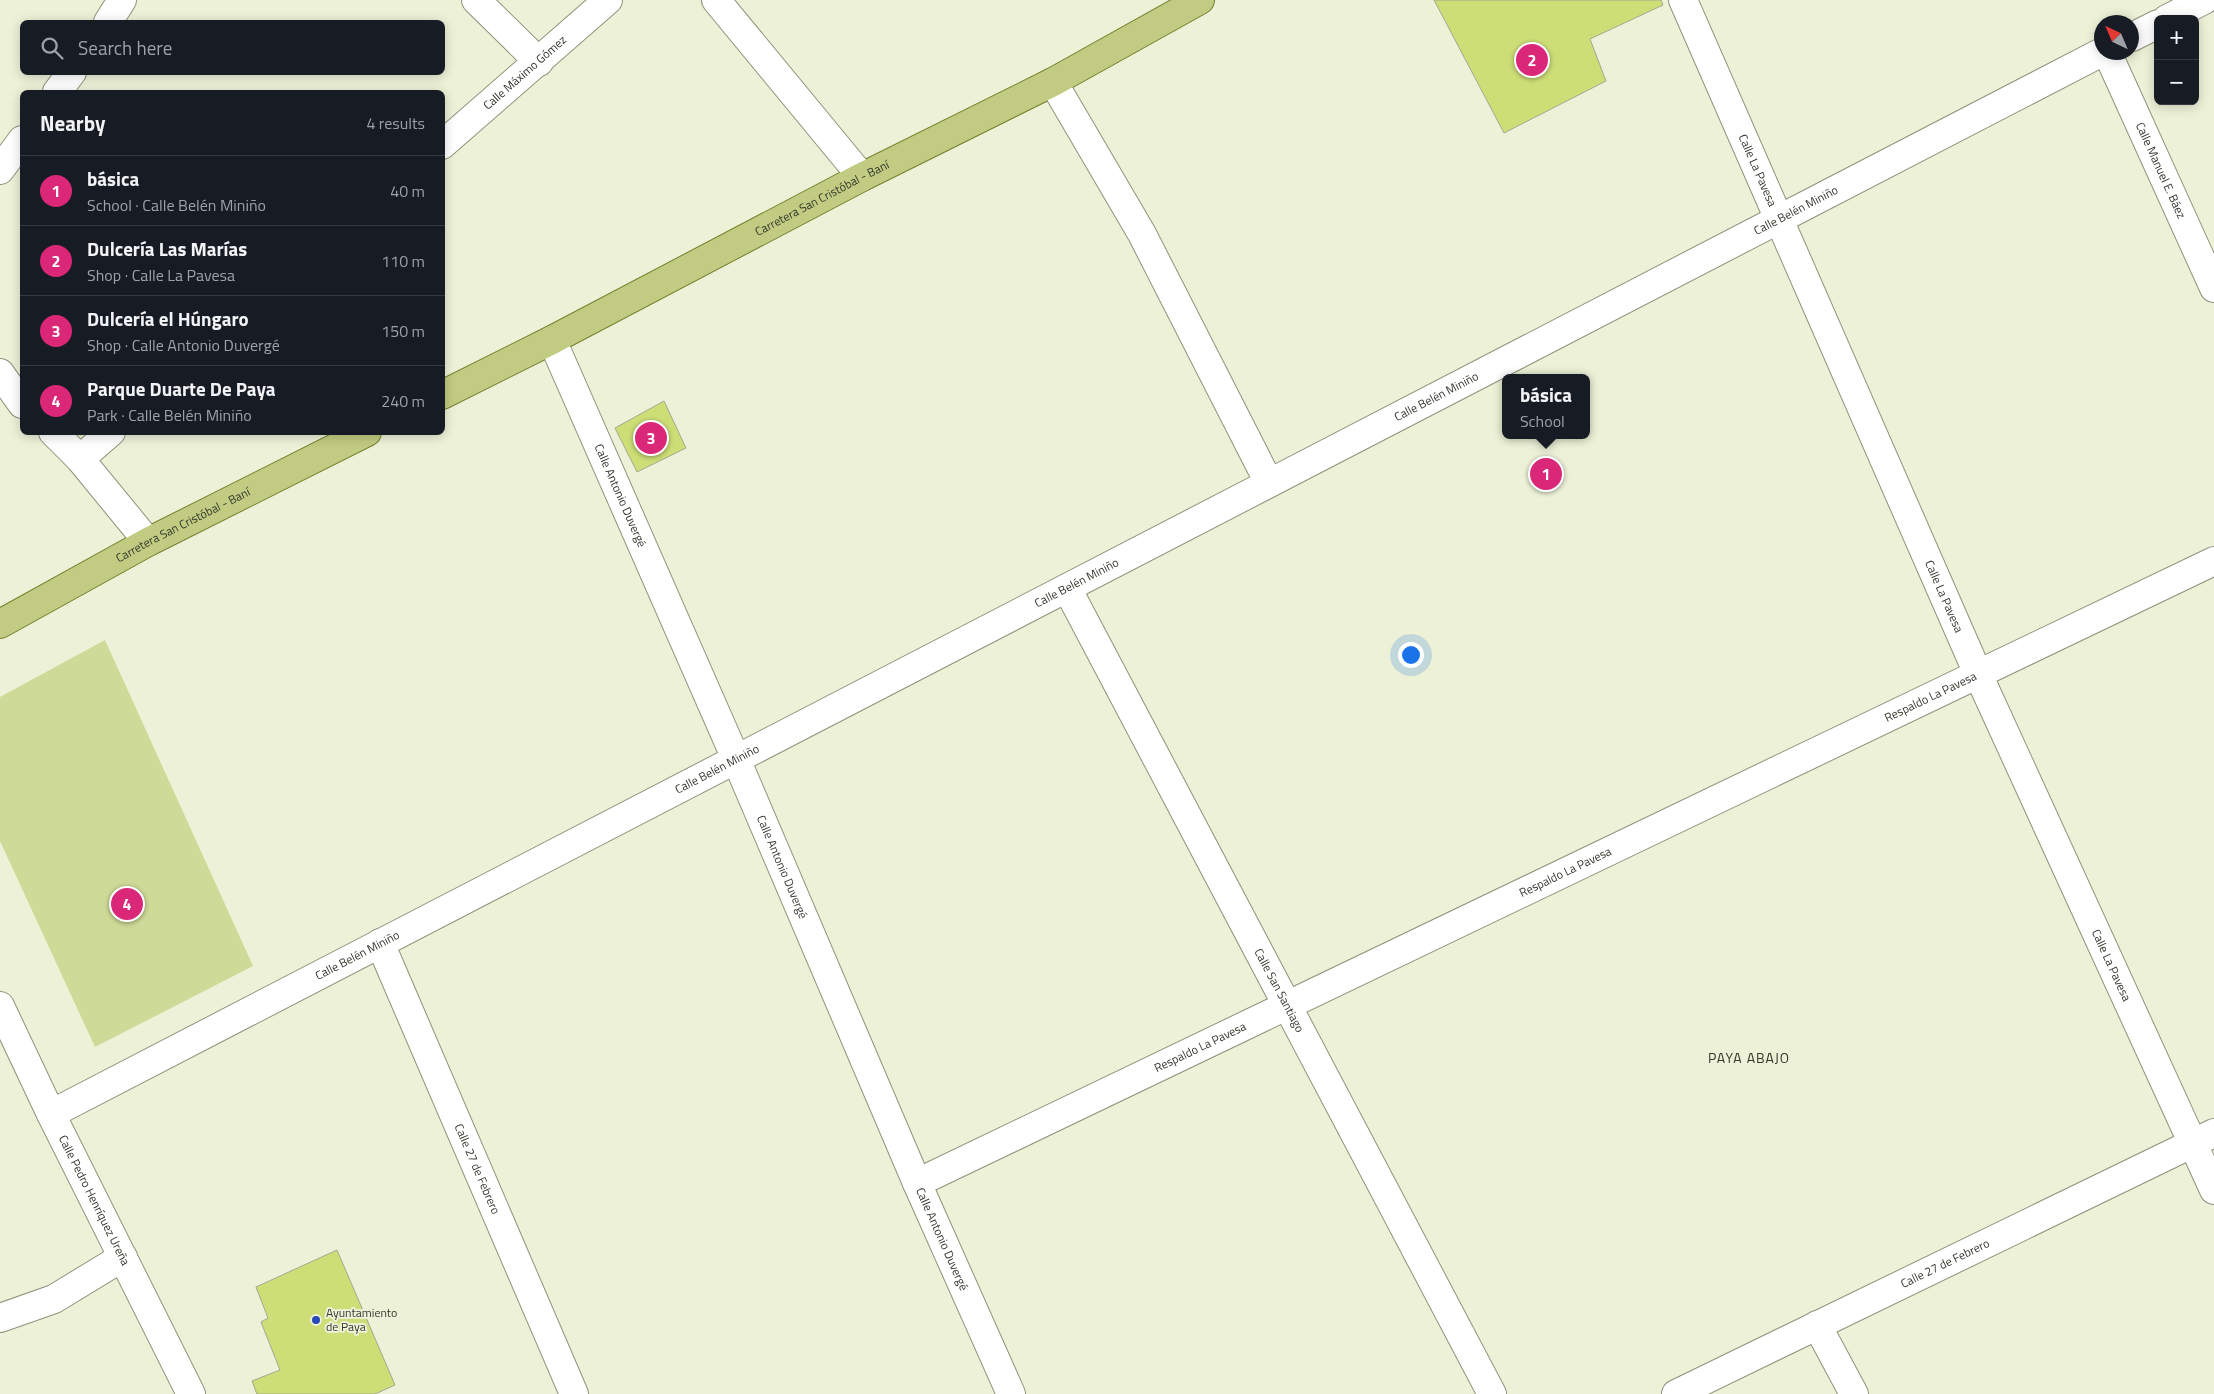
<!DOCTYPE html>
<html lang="en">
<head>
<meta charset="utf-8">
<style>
	body { margin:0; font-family:"Titillium Web",sans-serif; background:#242831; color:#f1f3f6 }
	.controls { position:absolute; right:15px; top:15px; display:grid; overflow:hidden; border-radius:8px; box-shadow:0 2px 12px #0003 }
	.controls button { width:45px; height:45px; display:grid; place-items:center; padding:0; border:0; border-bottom:1px solid #363941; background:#171b24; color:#f1f3f6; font:25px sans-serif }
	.compass { position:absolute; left:2094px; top:15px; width:45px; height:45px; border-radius:50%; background:#171b24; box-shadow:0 2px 12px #0003; rotate:316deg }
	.you { position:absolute; left:1410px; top:654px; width:18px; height:18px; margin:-12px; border:4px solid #fff; border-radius:50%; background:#1a73e8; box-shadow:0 0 0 8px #1a73e833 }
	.badge { display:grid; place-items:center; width:32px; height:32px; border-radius:50%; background:#db2777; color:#fff; font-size:16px; font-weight:700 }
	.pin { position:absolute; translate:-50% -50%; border:2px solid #fff; box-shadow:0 1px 5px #0006 }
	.popup { position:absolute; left:1502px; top:374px; width:88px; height:65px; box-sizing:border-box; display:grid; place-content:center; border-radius:8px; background:#171b24; filter:drop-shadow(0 1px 4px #0005); font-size:16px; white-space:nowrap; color:#9ea1a6 }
	.popup b { font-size:19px; color:#f1f3f6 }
	.popup::after { content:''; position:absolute; left:50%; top:100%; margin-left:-10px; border:10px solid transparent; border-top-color:#171b24 }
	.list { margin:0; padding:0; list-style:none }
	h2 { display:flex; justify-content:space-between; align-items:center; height:65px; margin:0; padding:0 20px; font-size:21px }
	h2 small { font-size:16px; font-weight:400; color:#9ea1a6 }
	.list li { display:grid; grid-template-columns:32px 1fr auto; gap:15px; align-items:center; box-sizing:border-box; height:70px; padding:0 20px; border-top:1px solid #363941 }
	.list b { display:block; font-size:19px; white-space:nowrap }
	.list p { margin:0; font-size:16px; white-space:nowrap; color:#9ea1a6 }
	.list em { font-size:16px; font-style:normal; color:#9ea1a6 }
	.icon { flex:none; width:28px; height:28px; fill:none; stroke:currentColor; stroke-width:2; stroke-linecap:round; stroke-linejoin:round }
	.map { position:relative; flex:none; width:2214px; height:1394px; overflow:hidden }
	.search { position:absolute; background:#171b24; box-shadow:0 2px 12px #0003; left:20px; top:20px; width:425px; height:55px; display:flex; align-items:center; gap:12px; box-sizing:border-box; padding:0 18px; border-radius:8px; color:#9ea1a6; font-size:19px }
	.panel { position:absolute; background:#171b24; box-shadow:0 2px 12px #0003; left:20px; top:90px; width:425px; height:345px; border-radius:8px }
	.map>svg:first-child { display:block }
</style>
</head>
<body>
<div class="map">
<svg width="2214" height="1394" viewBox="0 0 2214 1394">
	<rect width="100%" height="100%" fill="#ecf1d7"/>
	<polygon fill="#ceda97" points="105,640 253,966 95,1047 0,841 0,697"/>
	<g fill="#cdde77" stroke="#a3a890">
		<polygon points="1434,0 1661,0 1663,5 1590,39 1606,81 1504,133"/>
		<polygon points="664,401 686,448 637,472 615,428"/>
		<polygon points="337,1250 395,1385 375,1394 257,1394 252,1381 280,1370 261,1322 268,1318 256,1287"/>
	</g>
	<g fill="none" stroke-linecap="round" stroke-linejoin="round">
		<g stroke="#8e937b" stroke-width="30">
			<g id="street">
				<polyline points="476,0 539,62"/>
				<polyline points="716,0 862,177"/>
				<path id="s1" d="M1683 0 1978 674 2214 1190"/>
				<polyline points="2167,19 2204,0"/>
				<polyline points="108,22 122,0"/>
				<polyline points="2132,37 2158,24"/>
				<path id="s2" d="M2107 52 2214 288"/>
				<polyline points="1053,82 1142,234 1269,483"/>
				<polyline points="57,92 72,72"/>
				<path id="s3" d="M442 145 608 0"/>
				<polyline points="0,170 22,140"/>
				<path id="s4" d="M552 340 736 759 917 1183 1011 1394"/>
				<polyline points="0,373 22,404"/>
				<polyline points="53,432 80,459 148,542"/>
				<polyline points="80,459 111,432"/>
				<path id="s5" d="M1067 588 1492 1394"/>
				<path id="s6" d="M380 943 574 1394"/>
				<path id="s7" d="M0 1006 51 1114 191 1394"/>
				<path id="s8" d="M51 1114 2102 52"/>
				<path id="s9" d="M917 1183 2214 561"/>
				<polyline points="0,1318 54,1299 123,1257"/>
				<polyline points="1817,1325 1854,1394"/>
				<path id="s10" d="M1676 1394 2214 1133"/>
			</g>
		</g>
		<g stroke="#75812d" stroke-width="30">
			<g id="primary">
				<path id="s11" d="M442 395 552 340 862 177 1053 82 1200 0"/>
				<path id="s12" d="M0 624 148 542 367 432"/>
			</g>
		</g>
		<use href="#street" stroke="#fff" stroke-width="28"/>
		<use href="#primary" stroke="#c1cb81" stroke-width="28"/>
	</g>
	<circle fill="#2947b7" stroke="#ecf1d7" stroke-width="2" cx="316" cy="1320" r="5"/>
	<g text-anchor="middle" stroke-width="4" stroke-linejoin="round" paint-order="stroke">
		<g font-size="12" fill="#35382d" stroke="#ecf1d7">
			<text dy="4" stroke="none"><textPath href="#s3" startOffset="110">Calle Máximo Gómez</textPath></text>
			<text dy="4" stroke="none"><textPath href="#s2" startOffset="130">Calle Manuel E. Báez</textPath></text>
			<text dy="4" stroke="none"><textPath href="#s1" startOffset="186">Calle La Pavesa</textPath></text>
			<text dy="4" stroke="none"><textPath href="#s11" startOffset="428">Carretera San Cristóbal - Baní</textPath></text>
			<text dy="4" stroke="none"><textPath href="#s8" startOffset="1965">Calle Belén Miniño</textPath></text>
			<text dy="4" stroke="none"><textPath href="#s8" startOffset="1560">Calle Belén Miniño</textPath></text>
			<text dy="4" stroke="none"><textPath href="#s4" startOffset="170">Calle Antonio Duvergé</textPath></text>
			<text dy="4" stroke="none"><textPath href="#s12" startOffset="208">Carretera San Cristóbal - Baní</textPath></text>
			<text dy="4" stroke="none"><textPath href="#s8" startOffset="1155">Calle Belén Miniño</textPath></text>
			<text dy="4" stroke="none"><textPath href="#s1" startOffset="651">Calle La Pavesa</textPath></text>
			<text dy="4" stroke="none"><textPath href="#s9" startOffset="1124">Respaldo La Pavesa</textPath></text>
			<text dy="4" stroke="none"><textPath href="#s8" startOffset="750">Calle Belén Miniño</textPath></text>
			<text dy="4" stroke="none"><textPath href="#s4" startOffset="575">Calle Antonio Duvergé</textPath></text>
			<text dy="4" stroke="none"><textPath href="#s9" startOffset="719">Respaldo La Pavesa</textPath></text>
			<text dy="4" stroke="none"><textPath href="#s8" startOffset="345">Calle Belén Miniño</textPath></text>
			<text dy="4" stroke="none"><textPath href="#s1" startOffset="1056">Calle La Pavesa</textPath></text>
			<text dy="4" stroke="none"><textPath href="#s5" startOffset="455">Calle San Santiago</textPath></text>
			<text dy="4" stroke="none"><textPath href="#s9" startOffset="314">Respaldo La Pavesa</textPath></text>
			<text dy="4" stroke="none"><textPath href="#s6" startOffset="246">Calle 27 de Febrero</textPath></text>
			<text dy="4" stroke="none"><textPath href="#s7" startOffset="216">Calle Pedro Henríquez Ureña</textPath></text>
			<text dy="4" stroke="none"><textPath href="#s4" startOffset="980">Calle Antonio Duvergé</textPath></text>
			<text dy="4" stroke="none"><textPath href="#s10" startOffset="299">Calle 27 de Febrero</textPath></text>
		</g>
		<g font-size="12" fill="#35382d" stroke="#ecf1d7" text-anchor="start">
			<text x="326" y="1317">Ayuntamiento<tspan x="326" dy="14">de Paya</tspan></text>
		</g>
		<g font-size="14" letter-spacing="1" fill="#35382d" stroke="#ecf1d7">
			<text x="1749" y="1063">PAYA ABAJO</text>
		</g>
	</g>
</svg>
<div class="controls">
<button>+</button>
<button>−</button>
</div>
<svg class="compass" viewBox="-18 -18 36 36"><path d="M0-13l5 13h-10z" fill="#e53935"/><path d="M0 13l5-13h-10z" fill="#9ea1a6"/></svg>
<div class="you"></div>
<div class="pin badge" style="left:1546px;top:474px">1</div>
<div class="popup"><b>básica</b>School</div>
<div class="pin badge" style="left:1532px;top:60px">2</div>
<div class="pin badge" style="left:651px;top:438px">3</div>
<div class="pin badge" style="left:127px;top:904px">4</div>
<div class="search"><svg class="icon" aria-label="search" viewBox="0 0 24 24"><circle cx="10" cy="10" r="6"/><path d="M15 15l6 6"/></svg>Search here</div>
<section class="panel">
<h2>Nearby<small>4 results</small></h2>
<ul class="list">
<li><span class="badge">1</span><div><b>básica</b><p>School · Calle Belén Miniño</p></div><em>40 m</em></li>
<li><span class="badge">2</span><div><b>Dulcería Las Marías</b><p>Shop · Calle La Pavesa</p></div><em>110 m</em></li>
<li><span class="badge">3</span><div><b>Dulcería el Húngaro</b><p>Shop · Calle Antonio Duvergé</p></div><em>150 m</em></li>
<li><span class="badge">4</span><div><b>Parque Duarte De Paya</b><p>Park · Calle Belén Miniño</p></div><em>240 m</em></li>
</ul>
</section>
</div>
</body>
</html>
